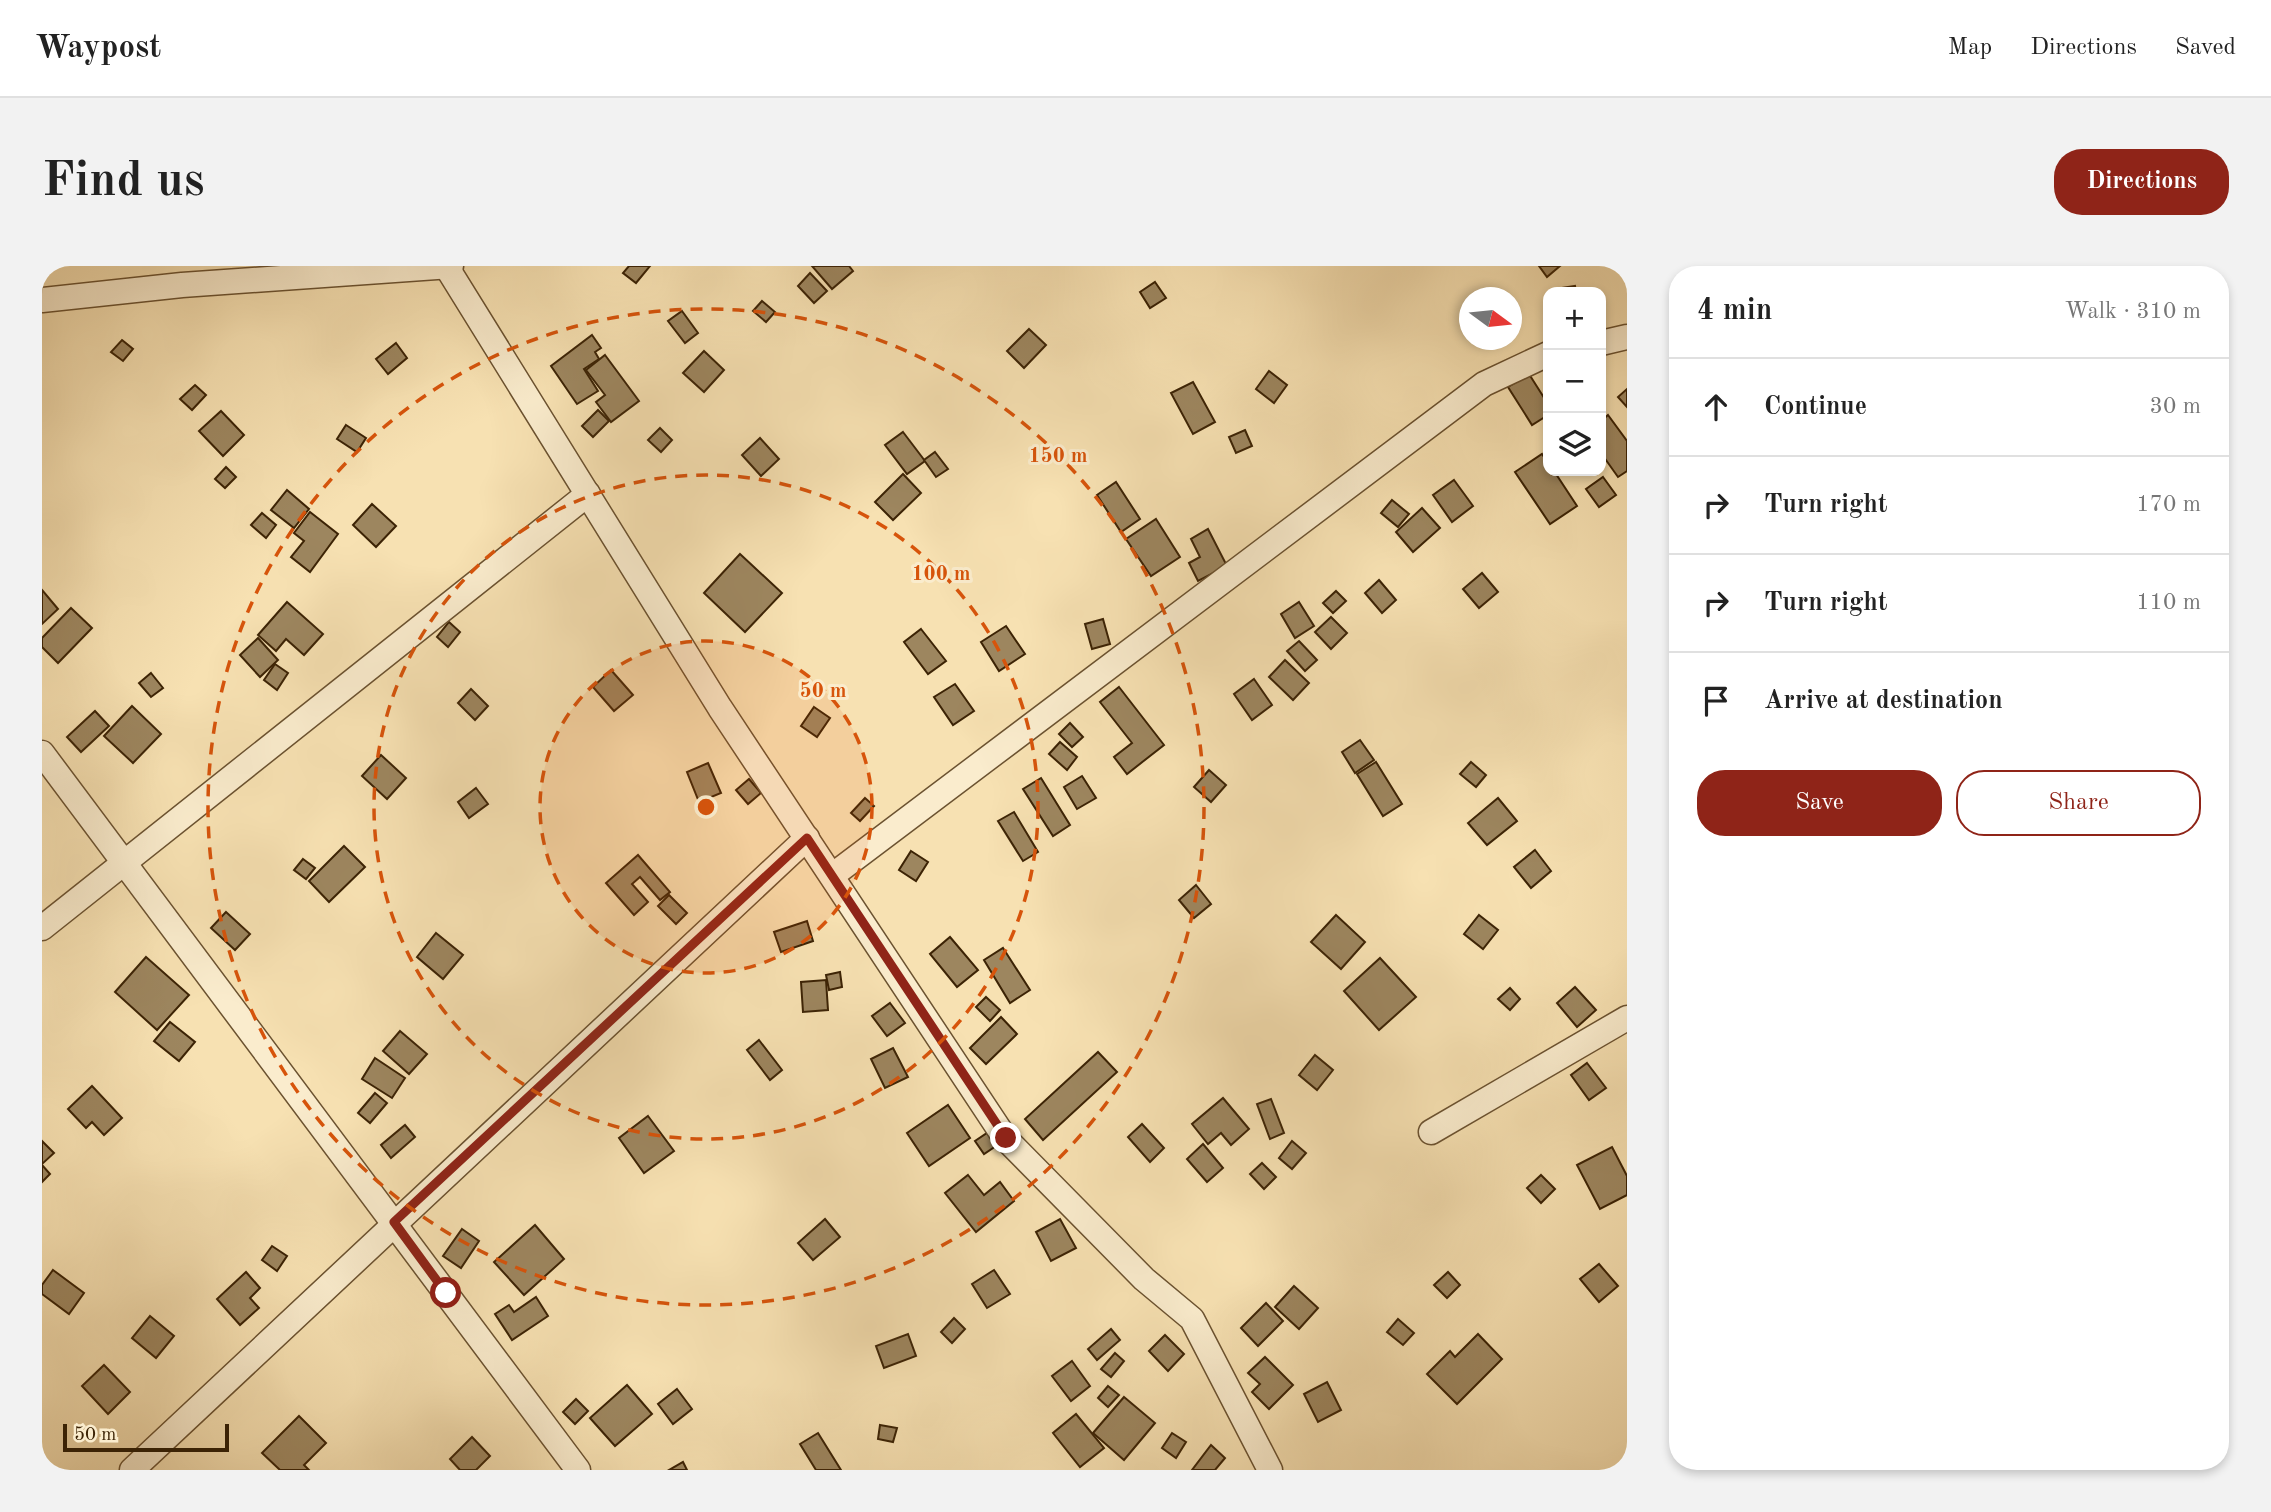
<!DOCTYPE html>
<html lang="en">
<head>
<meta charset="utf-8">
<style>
	body { margin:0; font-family:"Old Standard TT",serif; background:#f2f2f2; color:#222 }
	.controls { position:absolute; right:21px; top:21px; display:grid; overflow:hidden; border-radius:14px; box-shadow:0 4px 10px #0003 }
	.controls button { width:63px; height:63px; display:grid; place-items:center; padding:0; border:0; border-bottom:2px solid #e0e0e0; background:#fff; color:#222; font:35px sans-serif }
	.compass { position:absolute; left:1417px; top:21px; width:63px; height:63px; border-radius:50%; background:#fff; box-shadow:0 4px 10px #0003; rotate:105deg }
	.scale { position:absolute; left:21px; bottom:18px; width:166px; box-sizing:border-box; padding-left:7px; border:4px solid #3c2305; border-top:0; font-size:19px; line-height:24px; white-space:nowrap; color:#3c2305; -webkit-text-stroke:5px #faeccd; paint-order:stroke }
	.stop { position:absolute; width:21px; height:21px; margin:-16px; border:5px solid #8f2418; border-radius:50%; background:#fff }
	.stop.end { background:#8f2418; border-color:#fff; box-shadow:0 2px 7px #0008 }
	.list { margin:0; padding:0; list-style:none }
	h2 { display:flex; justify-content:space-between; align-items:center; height:91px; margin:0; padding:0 28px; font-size:30px }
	h2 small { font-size:23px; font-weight:400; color:#767676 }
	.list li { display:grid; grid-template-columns:46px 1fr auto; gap:21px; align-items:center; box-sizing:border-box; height:98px; padding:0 28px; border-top:2px solid #e0e0e0 }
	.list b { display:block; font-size:26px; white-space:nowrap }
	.list em { font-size:23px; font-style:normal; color:#767676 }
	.actions { display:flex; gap:14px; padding:21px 28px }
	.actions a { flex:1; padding:16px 0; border:2px solid #8f2418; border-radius:28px; text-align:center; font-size:24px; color:#8f2418 }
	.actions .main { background:#8f2418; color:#fff }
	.icon { flex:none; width:38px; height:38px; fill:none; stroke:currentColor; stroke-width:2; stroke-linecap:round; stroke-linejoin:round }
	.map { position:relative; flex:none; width:1585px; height:1204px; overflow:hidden; border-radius:28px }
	header { display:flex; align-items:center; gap:42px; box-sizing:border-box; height:98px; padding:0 35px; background:#fff; border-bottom:2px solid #e0e0e0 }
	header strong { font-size:33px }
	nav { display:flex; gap:38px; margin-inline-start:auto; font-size:24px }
	.intro { display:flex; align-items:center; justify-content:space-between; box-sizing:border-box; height:168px; padding:0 42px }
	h1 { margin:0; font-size:49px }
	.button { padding:18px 32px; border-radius:28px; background:#8f2418; color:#fff; font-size:24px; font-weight:700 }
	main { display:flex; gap:42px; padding:0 42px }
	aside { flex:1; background:#fff; border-radius:28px; box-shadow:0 4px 10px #0003 }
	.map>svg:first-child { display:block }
</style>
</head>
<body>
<header>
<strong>Waypost</strong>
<nav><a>Map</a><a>Directions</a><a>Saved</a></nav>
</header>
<div class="intro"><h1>Find us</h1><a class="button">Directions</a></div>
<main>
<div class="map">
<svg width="1585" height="1204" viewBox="0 0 1585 1204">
	<rect width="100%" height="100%" fill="#f7e1b2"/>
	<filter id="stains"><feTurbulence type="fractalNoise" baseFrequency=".00286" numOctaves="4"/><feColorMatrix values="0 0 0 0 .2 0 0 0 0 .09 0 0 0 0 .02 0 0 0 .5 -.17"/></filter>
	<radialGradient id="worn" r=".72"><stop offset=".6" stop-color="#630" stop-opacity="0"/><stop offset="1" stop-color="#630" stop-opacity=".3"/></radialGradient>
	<g fill="#9d865f" stroke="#3c2305" stroke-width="2">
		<polygon points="587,0 608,0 594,17 581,7"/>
		<polygon points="770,0 807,0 811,5 790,23"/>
		<polygon points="1497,0 1518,0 1505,11"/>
		<polygon points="768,7 785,25 772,37 756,20"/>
		<polygon points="1113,16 1124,32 1108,42 1098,26"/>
		<polygon points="1533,20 1534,26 1519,26 1519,22"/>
		<polygon points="720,35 733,46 724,56 711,45"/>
		<polygon points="640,45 656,67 643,77 626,55"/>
		<polygon points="987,63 1004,79 982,102 965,85"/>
		<polygon points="550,69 559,82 553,86 557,93 542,103 556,125 535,138 509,100"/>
		<polygon points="80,74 91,83 81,95 69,86"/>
		<polygon points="354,77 365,92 346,108 334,93"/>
		<polygon points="662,85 682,104 662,126 641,107"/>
		<polygon points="563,89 597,135 569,156 554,136 563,129 544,104"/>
		<polygon points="1227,105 1245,119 1232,137 1214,123"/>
		<polygon points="1487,108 1506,138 1506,149 1490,159 1466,121"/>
		<polygon points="1151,116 1173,156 1151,168 1129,127"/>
		<polygon points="153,119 164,129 150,144 138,133"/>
		<polygon points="1585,123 1585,141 1576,131"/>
		<polygon points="556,144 567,155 551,171 540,160"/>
		<polygon points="179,145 202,169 181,190 157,165"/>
		<polygon points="1566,149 1585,175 1585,205 1576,211 1559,187 1559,155"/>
		<polygon points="304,159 324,172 315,186 295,173"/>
		<polygon points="618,162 630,174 619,186 606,174"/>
		<polygon points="1203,164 1210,180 1194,187 1187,171"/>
		<polygon points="861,166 883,195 865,208 843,179"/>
		<polygon points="718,172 737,193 719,210 700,189"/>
		<polygon points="893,186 906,203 894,211 882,194"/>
		<polygon points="1500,188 1506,197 1506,205 1512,205 1535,240 1508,258 1473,206"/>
		<polygon points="184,201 194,211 183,222 173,213"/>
		<polygon points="861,208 879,227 851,254 833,236"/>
		<polygon points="1561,211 1574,229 1557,241 1544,223"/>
		<polygon points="1412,214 1431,240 1410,256 1391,229"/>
		<polygon points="1074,216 1098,253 1079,266 1055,229"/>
		<polygon points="245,224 267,243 252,262 229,244"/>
		<polygon points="1350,234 1367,248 1356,261 1339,247"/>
		<polygon points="330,238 354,260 334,281 311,259"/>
		<polygon points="1380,242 1398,262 1371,286 1354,266"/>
		<polygon points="268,246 296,268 268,306 249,291 262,275 252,267"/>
		<polygon points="220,247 234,259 224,272 209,259"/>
		<polygon points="1114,253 1138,291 1109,310 1084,273"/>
		<polygon points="1166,263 1185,300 1156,315 1147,297 1158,291 1149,273"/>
		<polygon points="698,288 740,327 703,366 662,327"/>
		<polygon points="1440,307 1456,326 1437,342 1421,323"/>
		<polygon points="1337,314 1354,334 1340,347 1323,327"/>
		<polygon points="0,324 16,343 0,358"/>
		<polygon points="1294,325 1304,335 1291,347 1281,337"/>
		<polygon points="245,336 281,368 262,389 244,373 234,385 216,369"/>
		<polygon points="1257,336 1272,360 1253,372 1239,348"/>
		<polygon points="29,342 50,362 16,397 0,381 0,372"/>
		<polygon points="1289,351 1305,367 1289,383 1273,366"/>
		<polygon points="1061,353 1068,378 1050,383 1043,358"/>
		<polygon points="407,356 418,366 406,381 395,371"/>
		<polygon points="964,360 983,388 957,405 939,376"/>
		<polygon points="879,363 904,395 886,408 862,376"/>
		<polygon points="216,372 236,394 218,411 198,389"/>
		<polygon points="1257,375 1275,394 1263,405 1245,385"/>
		<polygon points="1243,394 1267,417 1251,434 1227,411"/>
		<polygon points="233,398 246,407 235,424 222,414"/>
		<polygon points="569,404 591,429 572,445 551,421"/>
		<polygon points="109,407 121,422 109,431 97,417"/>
		<polygon points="1212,413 1230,439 1210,454 1192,428"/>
		<polygon points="913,418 932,445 911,459 892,431"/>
		<polygon points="1077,421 1122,479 1085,508 1072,491 1090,477 1058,436"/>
		<polygon points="429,423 446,440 433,454 416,437"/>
		<polygon points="90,440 119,468 91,497 62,470"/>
		<polygon points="772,441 788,452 775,471 759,460"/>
		<polygon points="53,445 67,460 39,486 25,471"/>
		<polygon points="1028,457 1041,471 1030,481 1017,468"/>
		<polygon points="1318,474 1332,494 1313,507 1300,486"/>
		<polygon points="1018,476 1035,491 1025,504 1007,488"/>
		<polygon points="339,489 364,512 345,533 320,510"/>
		<polygon points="1334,496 1360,538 1341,550 1315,508"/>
		<polygon points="1429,496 1444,509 1434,521 1418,508"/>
		<polygon points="666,497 679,527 657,536 645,506"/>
		<polygon points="1167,504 1184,519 1169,536 1152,521"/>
		<polygon points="1040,510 1054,532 1035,543 1022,521"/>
		<polygon points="999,512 1028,559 1011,570 981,523"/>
		<polygon points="707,513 719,527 706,538 694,524"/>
		<polygon points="434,522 446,538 427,552 416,536"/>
		<polygon points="823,532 832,540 818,555 809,547"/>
		<polygon points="1456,532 1475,555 1445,579 1426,557"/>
		<polygon points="972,546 996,586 981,595 956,555"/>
		<polygon points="302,580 323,601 287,636 267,615"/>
		<polygon points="1493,584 1509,605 1489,622 1472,601"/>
		<polygon points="869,585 886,596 874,615 857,604"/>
		<polygon points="596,589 628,626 618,634 598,611 590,618 606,636 592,649 564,617"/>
		<polygon points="261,593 273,602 264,613 252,604"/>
		<polygon points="1154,619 1169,638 1152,652 1137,634"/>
		<polygon points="627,629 645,647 634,658 616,640"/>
		<polygon points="184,646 208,668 193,684 169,662"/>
		<polygon points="1294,649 1323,676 1299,703 1269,676"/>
		<polygon points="1437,649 1456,664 1441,683 1422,668"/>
		<polygon points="765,655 771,675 739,686 732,666"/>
		<polygon points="394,667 421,689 401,713 375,691"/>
		<polygon points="908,671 936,704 915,721 888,688"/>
		<polygon points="961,682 988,724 968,737 942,694"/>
		<polygon points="104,691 147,729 115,764 73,726"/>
		<polygon points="1338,692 1374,731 1337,764 1302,725"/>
		<polygon points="798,706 800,721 787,724 784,709"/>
		<polygon points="784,714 786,744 761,746 759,716"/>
		<polygon points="1533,721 1554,744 1535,761 1515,737"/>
		<polygon points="1468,722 1478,733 1468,744 1456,733"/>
		<polygon points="944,731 958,744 948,755 934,741"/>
		<polygon points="848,737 863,757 845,770 830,750"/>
		<polygon points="959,751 975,768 944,798 928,782"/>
		<polygon points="128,756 153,776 137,795 112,775"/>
		<polygon points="358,765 385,788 367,808 341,785"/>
		<polygon points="717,774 740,804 728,814 705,784"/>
		<polygon points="851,782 866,811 843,822 829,793"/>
		<polygon points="1056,786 1075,806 1001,874 983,853"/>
		<polygon points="1273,789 1291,804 1275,824 1257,809"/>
		<polygon points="333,792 363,812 350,832 320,813"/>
		<polygon points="1545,797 1564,822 1547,834 1529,809"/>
		<polygon points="50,820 80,852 62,869 50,856 44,862 26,843"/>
		<polygon points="333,827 345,837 328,857 316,847"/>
		<polygon points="1181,832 1207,863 1189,879 1179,867 1166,878 1150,858"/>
		<polygon points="1229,833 1242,867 1228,873 1215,838"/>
		<polygon points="906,839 928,872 887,900 865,867"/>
		<polygon points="606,850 632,885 602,907 577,872"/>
		<polygon points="1100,858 1122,882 1108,896 1086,871"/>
		<polygon points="363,859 373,871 349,892 339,879"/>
		<polygon points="945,867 954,880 942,888 933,875"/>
		<polygon points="0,875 12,887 0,898"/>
		<polygon points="1250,875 1264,887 1250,903 1237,892"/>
		<polygon points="1161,878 1181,902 1165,916 1145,893"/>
		<polygon points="1570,881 1585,910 1585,929 1558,943 1535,899"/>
		<polygon points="1220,897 1234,911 1222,923 1208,908"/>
		<polygon points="0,899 8,908 0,916"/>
		<polygon points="926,909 942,929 958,916 972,935 934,966 903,927"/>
		<polygon points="1499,909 1513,923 1499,937 1485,922"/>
		<polygon points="783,953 798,971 771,994 756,977"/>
		<polygon points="1018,953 1034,982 1009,995 994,966"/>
		<polygon points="493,959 522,993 482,1029 452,996"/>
		<polygon points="420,963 437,975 419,1002 401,990"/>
		<polygon points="230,980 245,990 235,1005 220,994"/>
		<polygon points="1557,998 1576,1020 1557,1036 1538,1013"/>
		<polygon points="11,1004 42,1027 27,1048 0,1028 0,1019"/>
		<polygon points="952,1004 968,1028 945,1042 930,1018"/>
		<polygon points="204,1006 218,1022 208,1032 217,1042 198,1059 175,1033"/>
		<polygon points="1406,1006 1418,1019 1405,1032 1392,1019"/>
		<polygon points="1252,1020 1276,1042 1257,1063 1233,1041"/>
		<polygon points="494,1031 506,1050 470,1074 453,1048 467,1039 472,1046"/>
		<polygon points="1224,1037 1241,1055 1216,1080 1199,1062"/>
		<polygon points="108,1050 132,1070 114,1092 90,1072"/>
		<polygon points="912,1052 923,1063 910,1077 899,1066"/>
		<polygon points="1356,1053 1372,1067 1361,1079 1345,1066"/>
		<polygon points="1069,1063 1078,1074 1055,1094 1046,1083"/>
		<polygon points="866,1068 874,1090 842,1102 834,1080"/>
		<polygon points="1436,1068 1460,1093 1415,1138 1385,1108 1408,1085 1413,1091"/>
		<polygon points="1123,1069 1142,1088 1126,1105 1107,1085"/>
		<polygon points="1073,1087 1082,1095 1069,1111 1059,1103"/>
		<polygon points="1223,1091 1251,1119 1227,1143 1210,1126 1218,1118 1206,1107"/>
		<polygon points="1030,1095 1048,1120 1029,1135 1010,1110"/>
		<polygon points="62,1099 88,1126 66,1148 40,1120"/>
		<polygon points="1285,1116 1299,1144 1276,1156 1262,1128"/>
		<polygon points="585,1119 610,1148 573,1180 548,1152"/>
		<polygon points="1066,1120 1077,1129 1066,1141 1056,1132"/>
		<polygon points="635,1123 650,1143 631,1158 616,1138"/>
		<polygon points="1082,1131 1113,1157 1082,1194 1051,1167"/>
		<polygon points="534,1133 546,1145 533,1158 521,1146"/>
		<polygon points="1034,1148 1062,1182 1038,1201 1011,1167"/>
		<polygon points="257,1150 284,1177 262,1199 267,1204 238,1204 220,1187"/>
		<polygon points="838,1159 855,1162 851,1176 836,1173"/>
		<polygon points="776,1167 799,1204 774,1204 758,1178"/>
		<polygon points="1130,1167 1144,1176 1134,1192 1120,1182"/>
		<polygon points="430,1171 448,1190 434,1204 418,1204 408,1193"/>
		<polygon points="1169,1179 1183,1192 1173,1204 1150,1204"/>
		<polygon points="0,1191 11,1204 0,1204"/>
		<polygon points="641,1196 645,1204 627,1204"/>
	</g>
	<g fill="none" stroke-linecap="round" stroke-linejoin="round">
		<g stroke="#6b5230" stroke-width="27">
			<g id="street">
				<polyline points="404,0 678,442 963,872 1102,1013 1150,1053 1228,1204"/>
				<polyline points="0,34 140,19 409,0"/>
				<polyline points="1559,77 1585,71"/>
				<polyline points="0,487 536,1204"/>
				<polyline points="791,609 1442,118 1506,88"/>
				<polyline points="0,662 546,228"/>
				<polyline points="1389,866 1585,752"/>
				<polyline points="90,1204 765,572"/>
			</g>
		</g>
		<use href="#street" stroke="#faeccd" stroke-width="24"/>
	</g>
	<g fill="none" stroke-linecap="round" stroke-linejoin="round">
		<polyline stroke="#8f2418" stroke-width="9" points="404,1027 352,956 765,572 964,872"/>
	</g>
	<circle cx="664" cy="541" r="166" fill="#d7540b" fill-opacity=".12"/>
	<g fill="none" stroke="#d7540b" stroke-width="3.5" stroke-dasharray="12 9">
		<circle cx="664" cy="541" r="166"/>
		<circle cx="664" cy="541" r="332"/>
		<circle cx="664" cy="541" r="498"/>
	</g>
	<circle cx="664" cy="541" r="10" fill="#d7540b" stroke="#faeccd" stroke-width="3.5"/>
	<g font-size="21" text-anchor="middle" font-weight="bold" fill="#d7540b" stroke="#faeccd" stroke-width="6" stroke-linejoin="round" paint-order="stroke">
		<text x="1016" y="196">150 m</text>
		<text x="899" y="314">100 m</text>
		<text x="781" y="431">50 m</text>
	</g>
	<rect width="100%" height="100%" filter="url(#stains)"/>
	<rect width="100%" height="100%" fill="url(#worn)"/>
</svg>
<div class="controls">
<button>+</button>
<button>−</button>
<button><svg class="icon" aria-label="layers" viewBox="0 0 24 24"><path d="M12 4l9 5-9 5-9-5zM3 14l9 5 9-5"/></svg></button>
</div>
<svg class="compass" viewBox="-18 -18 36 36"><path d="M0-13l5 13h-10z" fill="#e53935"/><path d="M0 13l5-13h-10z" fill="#767676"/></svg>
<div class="scale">50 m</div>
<div class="stop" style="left:404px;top:1027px"></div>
<div class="stop end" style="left:964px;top:872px"></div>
</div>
<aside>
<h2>4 min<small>Walk · 310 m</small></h2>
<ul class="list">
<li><svg class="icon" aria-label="ahead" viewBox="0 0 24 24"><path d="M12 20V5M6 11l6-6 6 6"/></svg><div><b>Continue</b></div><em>30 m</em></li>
<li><svg class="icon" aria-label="right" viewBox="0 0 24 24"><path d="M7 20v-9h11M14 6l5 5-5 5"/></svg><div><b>Turn right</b></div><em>170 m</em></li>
<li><svg class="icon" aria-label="right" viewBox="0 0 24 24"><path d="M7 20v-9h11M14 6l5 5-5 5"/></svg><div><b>Turn right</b></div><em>110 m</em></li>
<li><svg class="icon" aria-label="arrive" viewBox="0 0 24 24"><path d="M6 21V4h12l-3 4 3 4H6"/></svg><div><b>Arrive at destination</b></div></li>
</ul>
<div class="actions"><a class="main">Save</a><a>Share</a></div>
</aside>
</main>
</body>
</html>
